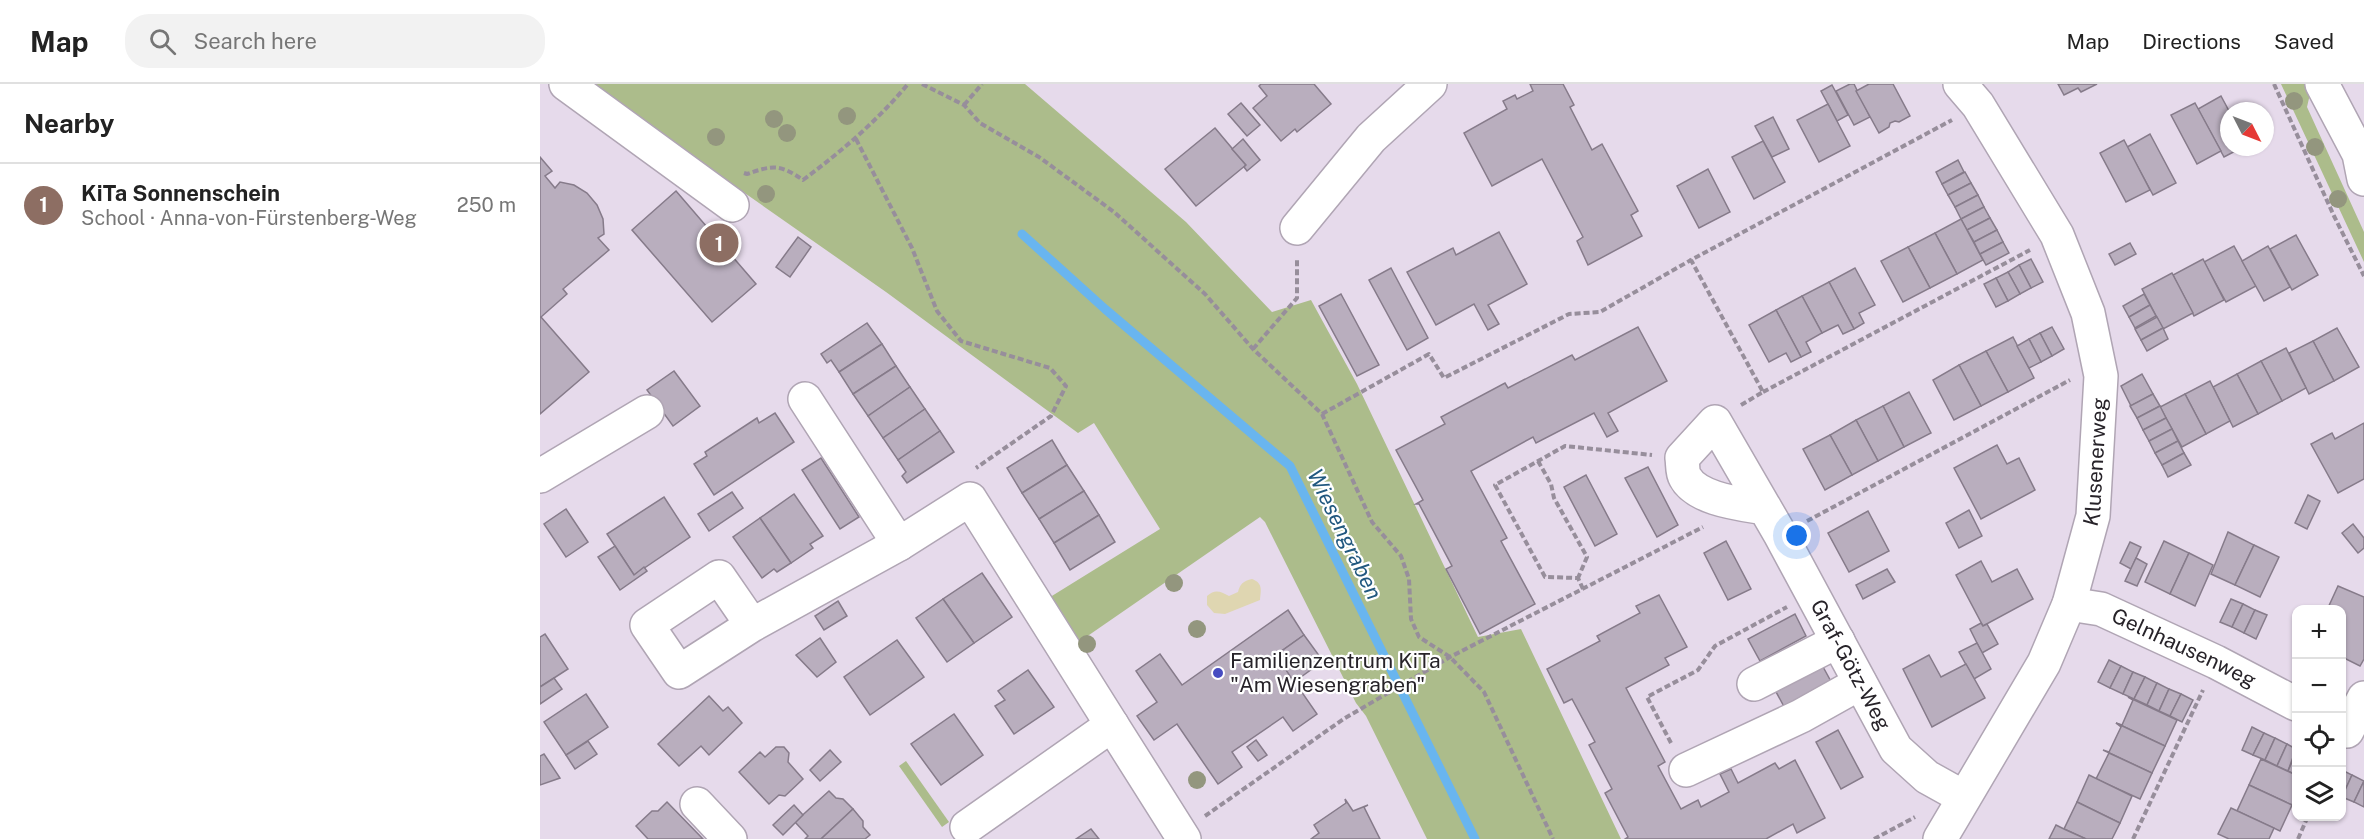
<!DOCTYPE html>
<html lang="en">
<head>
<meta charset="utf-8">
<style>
	body { margin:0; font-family:"Public Sans",sans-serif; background:#f2f2f2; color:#222 }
	.controls { position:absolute; right:18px; bottom:18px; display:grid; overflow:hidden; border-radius:12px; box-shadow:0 2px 4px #0004 }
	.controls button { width:54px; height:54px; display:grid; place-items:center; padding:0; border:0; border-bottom:2px solid #e0e0e0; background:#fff; color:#222; font:30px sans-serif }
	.compass { position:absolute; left:1680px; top:18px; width:54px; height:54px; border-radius:50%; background:#fff; box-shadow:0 2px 4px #0004; rotate:132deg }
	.you { position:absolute; left:1257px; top:452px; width:21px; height:21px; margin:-15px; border:4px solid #fff; border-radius:50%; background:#1a73e8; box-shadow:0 0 0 9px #1a73e833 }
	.badge { display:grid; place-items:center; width:39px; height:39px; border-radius:50%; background:#474cc1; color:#fff; font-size:20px; font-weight:700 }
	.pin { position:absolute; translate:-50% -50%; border:3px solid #fff; box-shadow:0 2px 6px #0006 }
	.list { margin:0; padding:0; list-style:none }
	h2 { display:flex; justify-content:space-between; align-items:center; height:78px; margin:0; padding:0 24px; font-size:26px }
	h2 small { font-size:20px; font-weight:400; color:#767676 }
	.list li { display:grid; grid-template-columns:39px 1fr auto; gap:18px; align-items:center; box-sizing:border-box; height:84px; padding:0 24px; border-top:2px solid #e0e0e0 }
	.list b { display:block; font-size:22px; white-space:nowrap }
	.list p { margin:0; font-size:20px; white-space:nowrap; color:#767676 }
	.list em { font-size:20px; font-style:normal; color:#767676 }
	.icon { flex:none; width:33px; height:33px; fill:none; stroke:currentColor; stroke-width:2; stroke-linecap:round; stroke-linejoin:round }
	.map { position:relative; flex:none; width:1824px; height:755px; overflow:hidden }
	header { display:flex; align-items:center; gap:36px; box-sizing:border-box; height:84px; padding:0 30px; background:#fff; border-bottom:2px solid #e0e0e0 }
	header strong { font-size:28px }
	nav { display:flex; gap:33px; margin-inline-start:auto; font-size:21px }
	.search { width:420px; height:54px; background:#f2f2f2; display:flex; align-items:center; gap:15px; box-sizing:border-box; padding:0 21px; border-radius:24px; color:#767676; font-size:22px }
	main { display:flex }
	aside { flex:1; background:#fff }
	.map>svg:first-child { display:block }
</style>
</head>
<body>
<header>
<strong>Map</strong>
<div class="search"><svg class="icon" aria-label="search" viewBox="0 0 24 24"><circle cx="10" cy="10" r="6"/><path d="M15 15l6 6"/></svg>Search here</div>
<nav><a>Map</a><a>Directions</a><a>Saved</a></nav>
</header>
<main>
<aside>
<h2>Nearby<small></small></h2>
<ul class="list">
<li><span class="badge" style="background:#8d6e63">1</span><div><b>KiTa Sonnenschein</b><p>School · Anna-von-Fürstenberg-Weg</p></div><em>250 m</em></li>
</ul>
</aside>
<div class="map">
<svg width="1824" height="755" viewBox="0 0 1824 755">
	<rect width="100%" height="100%" fill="#e6daeb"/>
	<g fill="#acbc8b">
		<polygon points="49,0 485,0 646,138 732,228 771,216 817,300 938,553 981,545 1081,755 887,755 826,632 816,619 725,438 720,433 536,560 507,515 620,445 554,339 538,349 346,208"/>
		<polygon points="1741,0 1765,0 1770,10 1767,23 1824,148 1824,178"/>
		<polygon points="366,677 409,738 402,743 359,682"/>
	</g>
	<path fill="#dfd6b1" d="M712 495C723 499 721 506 720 516L685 530 674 529 667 521V512C675 505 680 507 689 512L698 508C700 500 703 497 712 495Z"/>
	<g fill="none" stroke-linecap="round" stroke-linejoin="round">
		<polyline stroke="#69b5ef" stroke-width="9" points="482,150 565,225 750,382 935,755"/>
	</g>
	<g fill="#b9aebe" stroke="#867b8a" stroke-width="1.5">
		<polygon points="721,0 774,0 791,20 757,48 755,45 741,57 713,24 727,12 719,2"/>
		<polygon points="990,0 1023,0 1034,21 1030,23 1052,66 1062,60 1098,127 1091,131 1102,152 1048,181 1037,157 1043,153 1002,75 952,102 924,49 967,25 963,17 975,11 977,15 993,7"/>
		<polygon points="1310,0 1314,0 1330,33 1314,41 1296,7"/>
		<polygon points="1329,0 1353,0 1370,32 1359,38 1355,37 1350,39 1349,43 1339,49 1316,7"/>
		<polygon points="1518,0 1557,0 1541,8 1538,4 1524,11"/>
		<polygon points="1292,1 1308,31 1297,37 1281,7"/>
		<polygon points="1681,12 1689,27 1689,63 1703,63 1684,73 1658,25"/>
		<polygon points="701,19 720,41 707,52 688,30"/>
		<polygon points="1655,19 1681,67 1657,80 1631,31"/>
		<polygon points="1288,20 1310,62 1279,78 1257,36"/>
		<polygon points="1233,33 1249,65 1232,73 1215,42"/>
		<polygon points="675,44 706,81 656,122 625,85"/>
		<polygon points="1610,50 1636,99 1613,111 1587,63"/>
		<polygon points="703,55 720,76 707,87 704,83 706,81 692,65"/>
		<polygon points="1584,56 1610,106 1586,118 1560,69"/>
		<polygon points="1223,57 1245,98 1214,115 1192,73"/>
		<polygon points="0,73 12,87 5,92 15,104 20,98 34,101 47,109 57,121 63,135 64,150 58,154 69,166 23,205 27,210 1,233 49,288 0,330"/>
		<polygon points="1418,76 1424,88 1402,100 1396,88"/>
		<polygon points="1168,85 1190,128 1159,144 1137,102"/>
		<polygon points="1425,88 1431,99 1408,111 1402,100"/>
		<polygon points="1431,99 1438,111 1415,123 1408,111"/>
		<polygon points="136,107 216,200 172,238 92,146"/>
		<polygon points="1438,111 1444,123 1421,135 1415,123"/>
		<polygon points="1444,123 1450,134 1427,146 1421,135"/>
		<polygon points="1450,134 1457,146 1434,158 1427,146"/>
		<polygon points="1421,135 1443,176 1417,190 1395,149"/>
		<polygon points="1457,146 1463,158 1440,170 1434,158"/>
		<polygon points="959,148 987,200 948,221 959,240 948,246 934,220 896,241 867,188 913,164 916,171"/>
		<polygon points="1395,149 1417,190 1390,204 1368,163"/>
		<polygon points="1756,151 1778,191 1752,206 1730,165"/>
		<polygon points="258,153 271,163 250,193 236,183"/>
		<polygon points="1463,158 1469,169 1446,181 1440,170"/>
		<polygon points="1590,159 1596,170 1575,181 1569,170"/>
		<polygon points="1694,162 1716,202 1686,218 1664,178"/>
		<polygon points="1728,162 1750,203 1724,217 1702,177"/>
		<polygon points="1368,163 1390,204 1363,218 1341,177"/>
		<polygon points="1491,175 1503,198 1491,204 1479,181"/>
		<polygon points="1663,175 1684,216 1654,232 1633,191"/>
		<polygon points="1479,181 1491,204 1480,210 1468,188"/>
		<polygon points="851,184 888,254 867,266 829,196"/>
		<polygon points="1315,184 1335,221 1319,229 1324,239 1314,245 1289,198"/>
		<polygon points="1468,188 1480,210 1468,217 1456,194"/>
		<polygon points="1632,189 1653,229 1623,245 1602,205"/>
		<polygon points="1456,194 1468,217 1456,223 1444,200"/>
		<polygon points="1289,198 1314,245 1303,250 1298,241 1282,249 1262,212"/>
		<polygon points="801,210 839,281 817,292 779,222"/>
		<polygon points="1604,210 1610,221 1589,233 1583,222"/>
		<polygon points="1262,212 1282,249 1266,258 1271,268 1261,273 1236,226"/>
		<polygon points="1610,221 1616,232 1595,244 1589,233"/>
		<polygon points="1236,226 1261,273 1251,278 1246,269 1229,278 1209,241"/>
		<polygon points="1617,233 1623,244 1601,256 1595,245"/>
		<polygon points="327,239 342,260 299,288 291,276 287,279 281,270"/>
		<polygon points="1098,243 1127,297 1068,329 1078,347 1067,353 1054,329 996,359 993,353 931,387 967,454 961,457 995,520 940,550 906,485 912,482 879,420 876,420 883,416 856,366 905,340 901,333 965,299 968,304 1032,271 1035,276"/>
		<polygon points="1512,243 1524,265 1512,272 1500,249"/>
		<polygon points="1623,244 1628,255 1607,267 1601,256"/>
		<polygon points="1797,244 1819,283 1794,297 1773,257"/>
		<polygon points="1500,249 1512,272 1501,278 1489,255"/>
		<polygon points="1473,253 1494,294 1468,308 1446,267"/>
		<polygon points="1489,255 1501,278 1489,284 1477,262"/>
		<polygon points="1773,257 1794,297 1769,310 1749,269"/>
		<polygon points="342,260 356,282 313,310 299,288"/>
		<polygon points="1746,264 1766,304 1742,317 1721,277"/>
		<polygon points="1446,267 1468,308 1441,322 1419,281"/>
		<polygon points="1721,277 1742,317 1718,330 1697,290"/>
		<polygon points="1419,281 1441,322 1414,336 1393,296"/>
		<polygon points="356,282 370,303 328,332 313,310"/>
		<polygon points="134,287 160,322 133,342 107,306"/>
		<polygon points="1602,290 1613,310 1591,322 1581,302"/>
		<polygon points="1697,290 1718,330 1693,343 1673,303"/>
		<polygon points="1670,297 1690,337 1666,350 1645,310"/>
		<polygon points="370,303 385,325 343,354 328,332"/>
		<polygon points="1369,308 1391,349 1364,363 1343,322"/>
		<polygon points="1613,310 1620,322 1597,334 1590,322"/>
		<polygon points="1645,310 1666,350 1642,363 1620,323"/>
		<polygon points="1343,322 1364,363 1338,377 1316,336"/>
		<polygon points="1620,322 1626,334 1603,346 1597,334"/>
		<polygon points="385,325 400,347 358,376 343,354"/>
		<polygon points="235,329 254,358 174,411 154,380 167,372 165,368 217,334 219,339"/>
		<polygon points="1626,334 1632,345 1609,357 1603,346"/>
		<polygon points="1316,336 1338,377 1312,391 1290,351"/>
		<polygon points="1824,339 1824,395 1798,409 1771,360 1792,349 1795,355"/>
		<polygon points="1632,345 1638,357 1615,369 1609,357"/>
		<polygon points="400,347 414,368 367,399 362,392 366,388 358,376"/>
		<polygon points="1290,351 1312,391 1285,406 1263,365"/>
		<polygon points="512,356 527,381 482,409 467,384"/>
		<polygon points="1638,357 1644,369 1622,381 1615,369"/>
		<polygon points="1457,361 1467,380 1479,374 1495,406 1441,435 1414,384"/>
		<polygon points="1644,369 1651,381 1628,393 1622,381"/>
		<polygon points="281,374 319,433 300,445 262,386"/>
		<polygon points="527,381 544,407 499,435 482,409"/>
		<polygon points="1108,383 1138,441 1117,453 1085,394"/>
		<polygon points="1046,391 1077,450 1055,462 1024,403"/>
		<polygon points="544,407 559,431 514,459 499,435"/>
		<polygon points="192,408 203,424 169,447 158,430"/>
		<polygon points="254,410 283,452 270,460 273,464 251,479 220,434"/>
		<polygon points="1768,411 1780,417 1767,445 1755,439"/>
		<polygon points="124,413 150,453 94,491 67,450"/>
		<polygon points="26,425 48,458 26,473 4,440"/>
		<polygon points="1429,426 1442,452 1419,464 1406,439"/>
		<polygon points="1328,427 1349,467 1309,488 1288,449"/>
		<polygon points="559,431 575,458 530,486 514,459"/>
		<polygon points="220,434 251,479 237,488 234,485 222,494 193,453"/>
		<polygon points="1813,440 1824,454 1824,464 1818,469 1802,449"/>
		<polygon points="1688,448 1714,461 1695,501 1671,490"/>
		<polygon points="1186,457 1211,505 1188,516 1164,469"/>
		<polygon points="1624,457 1649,469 1630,510 1605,498"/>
		<polygon points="1590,458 1601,463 1591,485 1580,479"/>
		<polygon points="1714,461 1739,473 1720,513 1695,501"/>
		<polygon points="75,462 94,491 104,483 107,487 80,506 58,473"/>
		<polygon points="1649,469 1673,481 1655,522 1630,510"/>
		<polygon points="1596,474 1607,480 1597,502 1585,497"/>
		<polygon points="1441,477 1452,498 1477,485 1493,515 1443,542 1416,491"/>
		<polygon points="1347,485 1355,498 1323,515 1316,501"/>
		<polygon points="442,489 472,533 434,559 403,515"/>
		<polygon points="1798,502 1824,513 1824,575 1820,582 1802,573 1802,526 1787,526"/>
		<polygon points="1119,511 1147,563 1125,574 1129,581 1086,604 1125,678 1118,682 1141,725 1158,716 1161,723 1189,708 1180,690 1191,685 1198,699 1235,679 1239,685 1255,676 1285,734 1257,749 1253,740 1226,755 1085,755 1088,753 1065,709 1072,705 1049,661 1055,658 1032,615 1024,619 1007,585 1060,557 1057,552 1100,529 1096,522"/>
		<polygon points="403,515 434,559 407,578 376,534"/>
		<polygon points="1691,515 1703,520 1692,543 1680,538"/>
		<polygon points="298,517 307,532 284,546 275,532"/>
		<polygon points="1703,520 1715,526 1704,549 1692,543"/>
		<polygon points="748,526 764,551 736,571 777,630 753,647 743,633 692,668 702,683 678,700 637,640 614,656 597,632 617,618 596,587 620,570 642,601"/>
		<polygon points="1715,526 1727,531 1716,555 1704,549"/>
		<polygon points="1255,530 1266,552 1220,577 1208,555"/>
		<polygon points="1441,539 1443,542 1447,540 1458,560 1442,569 1430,545"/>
		<polygon points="5,550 28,585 0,603 0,553"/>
		<polygon points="764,551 783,577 754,598 736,571"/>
		<polygon points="280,554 296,578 277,593 256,571"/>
		<polygon points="357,556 384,593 330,631 304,593"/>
		<polygon points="1437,559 1451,585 1434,595 1419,568"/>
		<polygon points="1389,571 1401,593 1426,580 1445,614 1392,643 1363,585"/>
		<polygon points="1569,576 1581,582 1570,604 1558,598"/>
		<polygon points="1282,581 1294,603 1247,628 1235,606"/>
		<polygon points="1581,582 1593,588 1583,610 1570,604"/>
		<polygon points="488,586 514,623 474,650 455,622 465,616 458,607"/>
		<polygon points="1593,588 1605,593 1594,615 1583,610"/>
		<polygon points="1605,593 1617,599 1607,621 1594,615"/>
		<polygon points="14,594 22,605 0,620 0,603"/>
		<polygon points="1617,599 1629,605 1619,627 1607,621"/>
		<polygon points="1629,605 1641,610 1630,632 1619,627"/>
		<polygon points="46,610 68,643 26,671 4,638"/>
		<polygon points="1641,610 1653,616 1642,638 1630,632"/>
		<polygon points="169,612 183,627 188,623 202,639 169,671 161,662 139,682 118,660"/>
		<polygon points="1588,613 1637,636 1625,662 1576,639 1582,641 1593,616"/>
		<polygon points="414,630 443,671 401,701 371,660"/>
		<polygon points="1576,639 1625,662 1612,689 1563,666 1569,668 1581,643"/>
		<polygon points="1712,643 1724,649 1713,671 1702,666"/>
		<polygon points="1298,646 1323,693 1301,705 1276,658"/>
		<polygon points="1724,649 1735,654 1725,676 1713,671"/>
		<polygon points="1735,654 1747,660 1737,682 1725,676"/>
		<polygon points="716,656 727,671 718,677 707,663"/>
		<polygon points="48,657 57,670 35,685 26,671"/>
		<polygon points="1747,660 1756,665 1748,687 1737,682"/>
		<polygon points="236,663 244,663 249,669 248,678 263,695 245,712 239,711 229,720 199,688 220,668 225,673"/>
		<polygon points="290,666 301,678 280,697 270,686"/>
		<polygon points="1569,669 1612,689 1600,715 1556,695"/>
		<polygon points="1756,669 1756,691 1748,687"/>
		<polygon points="4,670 20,694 0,701 0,672"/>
		<polygon points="1721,675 1756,691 1756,712 1752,721 1709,701"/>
		<polygon points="1802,686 1812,691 1802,713"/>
		<polygon points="1549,691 1592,712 1580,739 1537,718"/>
		<polygon points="1812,691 1824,697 1814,718 1802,713"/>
		<polygon points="1824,697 1824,723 1814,718"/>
		<polygon points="1709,701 1752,721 1740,747 1697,727"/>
		<polygon points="289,707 296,714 303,715 313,725 281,755 265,755 268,752 255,738"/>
		<polygon points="805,715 813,727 828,721 824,723 840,755 771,755 779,749 774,741 806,719"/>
		<polygon points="127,718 163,755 108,755 96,742 112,727 118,727"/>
		<polygon points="1537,718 1580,739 1572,755 1546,755 1524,745"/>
		<polygon points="254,721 263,731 243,751 233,741"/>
		<polygon points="1691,724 1734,744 1729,755 1689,755 1678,750"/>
		<polygon points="313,725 323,737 323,743 330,751 325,755 281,755"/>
		<polygon points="1516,741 1524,745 1546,755 1509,755"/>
		<polygon points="551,745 559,755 536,755"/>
	</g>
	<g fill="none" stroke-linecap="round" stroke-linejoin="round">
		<g stroke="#b0a5b4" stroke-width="36">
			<g id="minor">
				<polyline points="26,0 192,121"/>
				<polyline points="1782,0 1819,70 1824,95"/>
				<polyline points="757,144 831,54 890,0"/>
				<polyline points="265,315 359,460 430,415 572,641"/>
				<polyline points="0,392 107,328"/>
				<path id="s1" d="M1225 424C1203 420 1157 416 1145 393 1142 388 1143 380 1142 374L1175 338 1240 450 1356 665 1387 693 1423 713"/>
				<path id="s2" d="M1529 520 1561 525 1676 578 1756 620"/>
				<polyline points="212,541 179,493 107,541 139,588 212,541 359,460"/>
				<polyline points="1214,600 1298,557"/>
				<polyline points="1807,647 1824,614"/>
				<polyline points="1146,686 1261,632 1320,599"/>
				<polyline points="157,720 190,755"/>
				<polyline points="427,743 572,641 644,755"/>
				<path id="s3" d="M1400 755 1504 579 1529 520 1553 432 1561 292 1548 229 1517 151 1438 21 1420 0"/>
			</g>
		</g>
		<g stroke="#978e9b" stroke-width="4" stroke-dasharray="6 3" stroke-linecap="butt">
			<polyline points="382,0 424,21 440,39 499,73 574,128 665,210 713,265 782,330 832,438 861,472 869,495 871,535 879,553 910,573 944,608 1013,755"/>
			<polyline points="1734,0 1794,132 1824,192"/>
			<polyline points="424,21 442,0"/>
			<polyline points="316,55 372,164 397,227 421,257 510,284 526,302 511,332 436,384"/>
			<path d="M204 89 207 90C233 81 240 80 263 96 302 67 337 37 368 0"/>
			<polyline points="713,265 757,214 757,174"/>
			<polyline points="1223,308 1490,166"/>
			<polyline points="1201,321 1223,308 1151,176 1412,36"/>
			<polyline points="782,330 889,270 904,294 1029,230 1060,228 1151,176"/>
			<polyline points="998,377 1011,400 1014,414 1047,473 1038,494"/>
			<polyline points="1267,437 1530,296"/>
			<polyline points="1043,505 1038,494 1005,493 955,401 1025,362 1112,371"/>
			<polyline points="1131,659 1107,613 1158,586 1175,562 1247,523"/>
			<polyline points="665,732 805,634 910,573 1163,443"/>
			<polyline points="1334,755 1375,733"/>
			<polyline points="1593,755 1663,606"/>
			<polyline points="1758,755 1768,732"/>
		</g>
		<use href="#minor" stroke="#fff" stroke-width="33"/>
	</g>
	<g fill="#93967e">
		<circle cx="1754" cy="17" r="9"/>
		<circle cx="307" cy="32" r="9"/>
		<circle cx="234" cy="35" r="9"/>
		<circle cx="247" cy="49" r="9"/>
		<circle cx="176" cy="53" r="9"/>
		<circle cx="1775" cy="63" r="9"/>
		<circle cx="226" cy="110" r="9"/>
		<circle cx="1798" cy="115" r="9"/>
		<circle cx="634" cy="499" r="9"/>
		<circle cx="657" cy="545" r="9"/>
		<circle cx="547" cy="560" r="9"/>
		<circle cx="657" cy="696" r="9"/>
	</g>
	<circle fill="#474cc1" stroke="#fff" stroke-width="2" cx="678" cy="589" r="6"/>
	<g text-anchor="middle" stroke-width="4.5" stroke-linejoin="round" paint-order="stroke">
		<g font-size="21" fill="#272329" stroke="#fff">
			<text dy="7" stroke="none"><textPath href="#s3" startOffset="414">Klusenerweg</textPath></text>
			<text dy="7" stroke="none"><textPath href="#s2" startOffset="124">Gelnhausenweg</textPath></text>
			<text dy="7" stroke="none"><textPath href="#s1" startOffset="435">Graf-Götz-Weg</textPath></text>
		</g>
		<g font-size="21" fill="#272329" stroke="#fff" text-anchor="start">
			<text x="690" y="584">Familienzentrum KiTa<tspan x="690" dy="24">"Am Wiesengraben"</tspan></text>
		</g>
		<g font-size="22" font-style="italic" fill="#21587f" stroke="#fff">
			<text transform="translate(805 450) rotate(64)" y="8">Wiesengraben</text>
		</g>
	</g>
</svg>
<div class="controls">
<button>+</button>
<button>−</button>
<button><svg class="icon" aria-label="locate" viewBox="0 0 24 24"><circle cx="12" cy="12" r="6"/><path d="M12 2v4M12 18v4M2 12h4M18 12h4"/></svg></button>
<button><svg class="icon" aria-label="layers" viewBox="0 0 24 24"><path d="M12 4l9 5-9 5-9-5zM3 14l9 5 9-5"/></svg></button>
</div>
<svg class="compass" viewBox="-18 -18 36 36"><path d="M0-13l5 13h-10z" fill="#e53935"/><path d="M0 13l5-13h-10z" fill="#767676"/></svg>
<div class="you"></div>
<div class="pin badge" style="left:179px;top:159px;background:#8d6e63">1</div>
</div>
</main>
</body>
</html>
